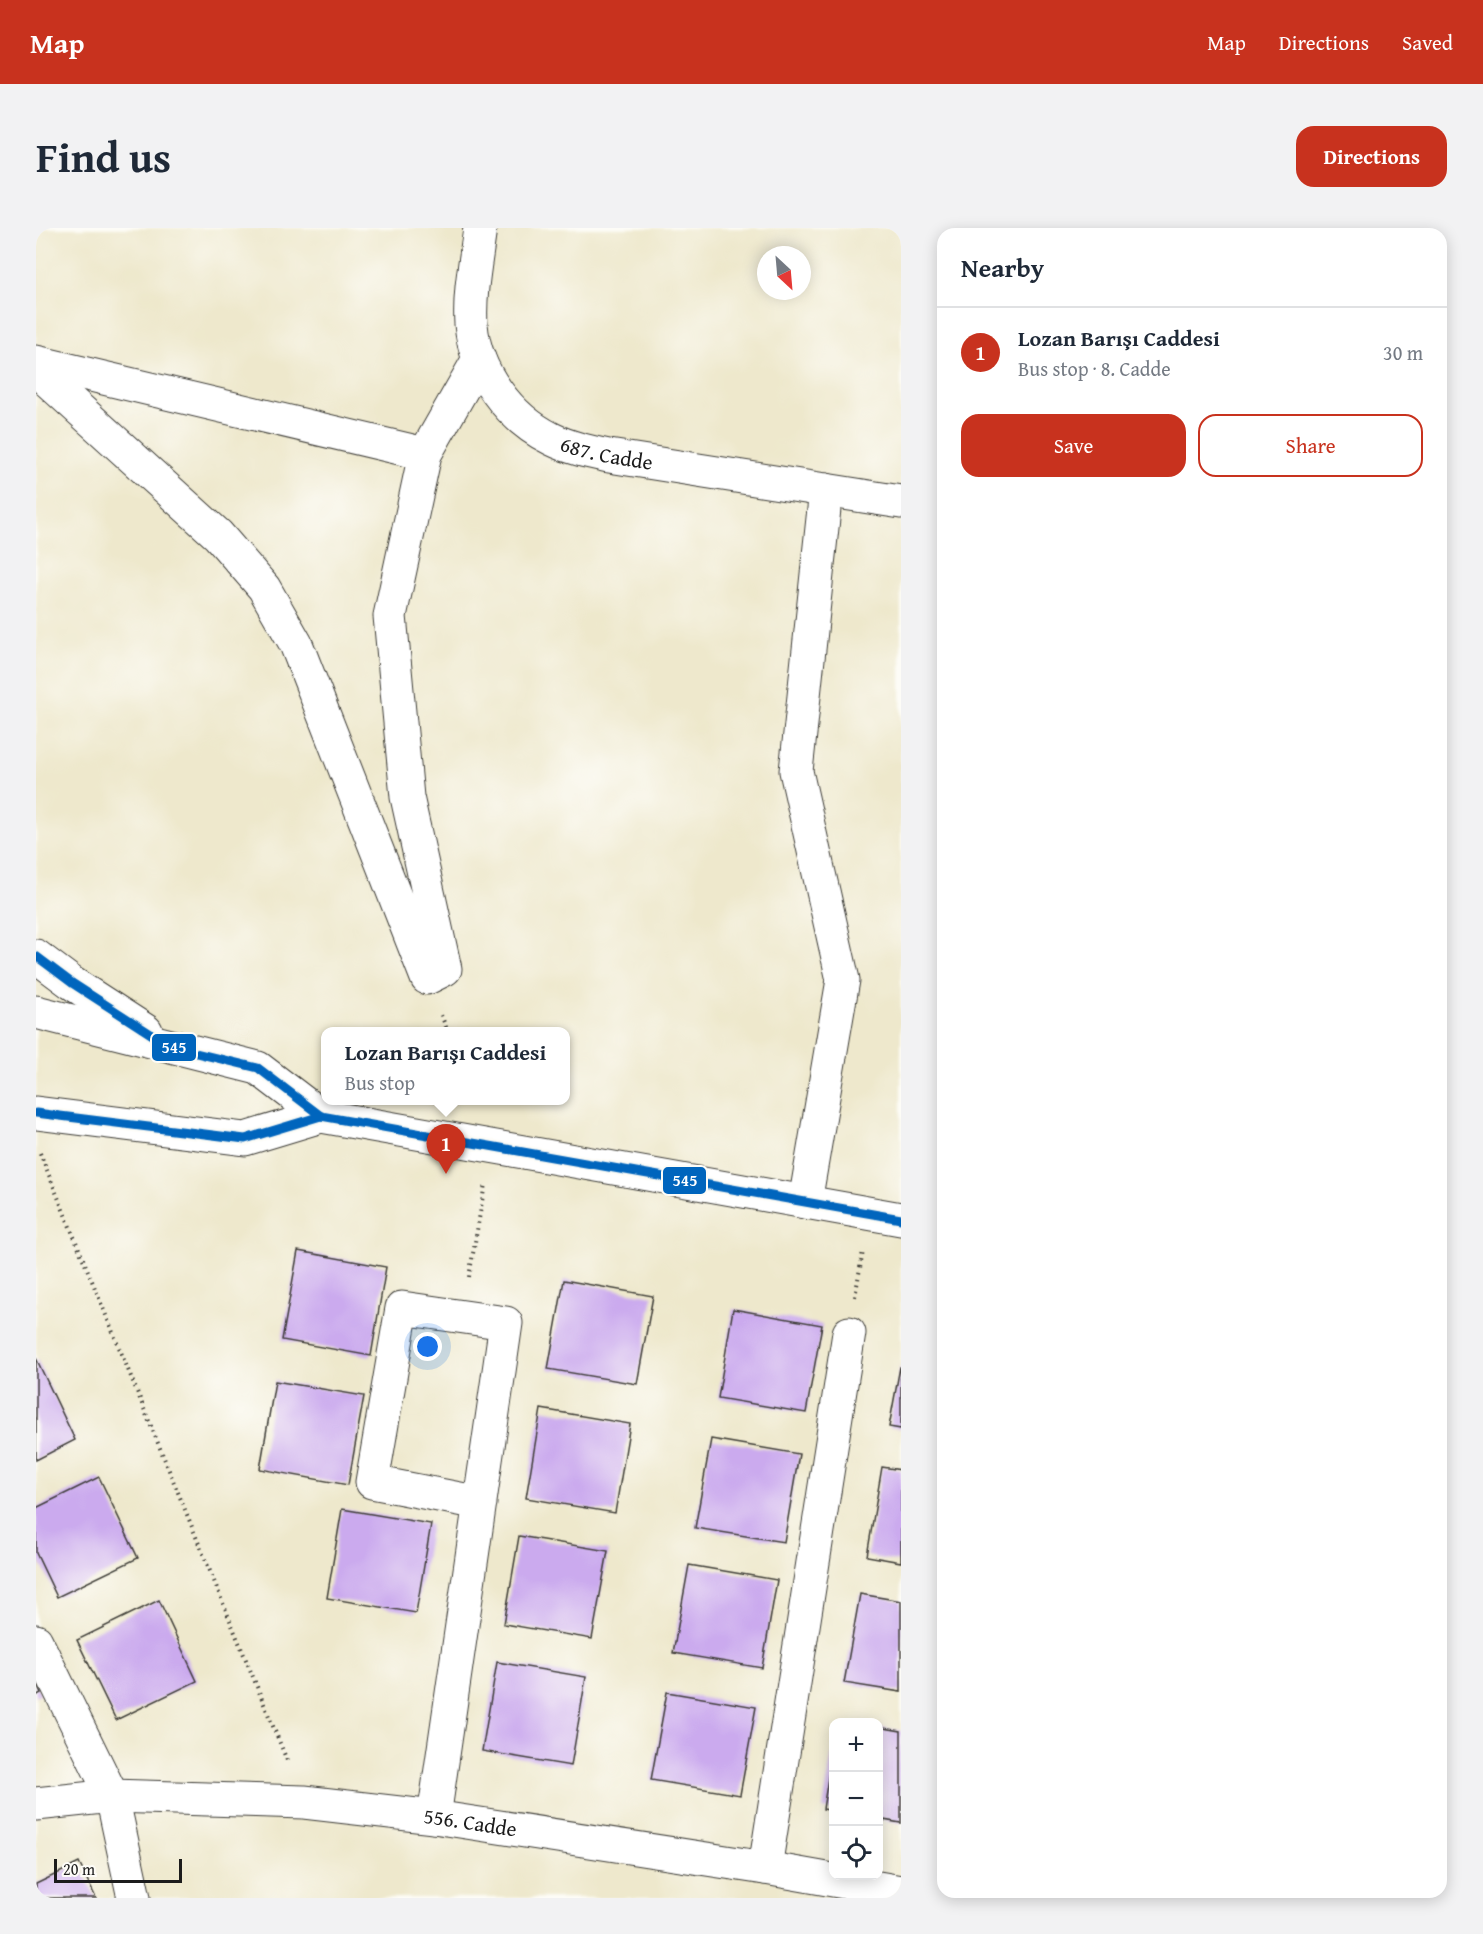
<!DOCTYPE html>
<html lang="en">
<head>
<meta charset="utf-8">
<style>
	body { margin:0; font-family:"Gentium Book Plus",serif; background:#f2f2f3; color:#1f2937 }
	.controls { position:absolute; right:18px; bottom:18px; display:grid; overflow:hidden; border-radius:12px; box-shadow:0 3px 15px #0003 }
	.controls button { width:54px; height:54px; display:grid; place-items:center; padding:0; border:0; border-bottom:2px solid #e0e1e3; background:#fff; color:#1f2937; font:30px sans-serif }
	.compass { position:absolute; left:721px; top:18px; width:54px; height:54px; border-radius:50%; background:#fff; box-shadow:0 3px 15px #0003; rotate:154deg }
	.scale { position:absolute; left:18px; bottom:15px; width:128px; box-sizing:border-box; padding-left:6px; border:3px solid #1c1c1c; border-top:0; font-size:16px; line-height:21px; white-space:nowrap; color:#1c1c1c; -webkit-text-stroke:4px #fdfcf7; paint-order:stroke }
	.you { position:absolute; left:392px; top:1119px; width:21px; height:21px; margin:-15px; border:4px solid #fff; border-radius:50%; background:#1a73e8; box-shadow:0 0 0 9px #1a73e833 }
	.badge { display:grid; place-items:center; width:39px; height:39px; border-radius:50%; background:#c8321e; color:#fff; font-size:20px; font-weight:700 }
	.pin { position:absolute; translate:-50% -50px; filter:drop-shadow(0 2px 3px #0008) }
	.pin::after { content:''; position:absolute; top:32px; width:21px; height:18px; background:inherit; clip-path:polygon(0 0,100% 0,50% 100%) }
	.popup { position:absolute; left:285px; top:799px; width:249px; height:78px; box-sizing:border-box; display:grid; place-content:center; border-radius:12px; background:#fff; filter:drop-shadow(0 2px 4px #0005); font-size:20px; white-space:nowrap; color:#747a83 }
	.popup b { font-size:22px; color:#1f2937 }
	.popup::after { content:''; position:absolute; left:50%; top:100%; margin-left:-12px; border:12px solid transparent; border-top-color:#fff }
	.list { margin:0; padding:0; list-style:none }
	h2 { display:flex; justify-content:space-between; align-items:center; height:78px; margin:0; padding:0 24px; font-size:26px }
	h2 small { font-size:20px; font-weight:400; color:#747a83 }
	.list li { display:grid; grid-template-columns:39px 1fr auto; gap:18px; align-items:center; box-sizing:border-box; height:90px; padding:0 24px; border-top:2px solid #e0e1e3 }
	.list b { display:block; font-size:22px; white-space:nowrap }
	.list p { margin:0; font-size:20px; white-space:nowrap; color:#747a83 }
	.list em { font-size:20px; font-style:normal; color:#747a83 }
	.actions { display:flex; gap:12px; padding:18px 24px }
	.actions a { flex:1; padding:14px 0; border:2px solid #c8321e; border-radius:18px; text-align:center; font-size:21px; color:#c8321e }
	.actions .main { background:#c8321e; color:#fff }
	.icon { flex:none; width:33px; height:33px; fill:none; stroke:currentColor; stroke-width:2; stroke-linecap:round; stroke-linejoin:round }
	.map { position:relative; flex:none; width:865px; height:1670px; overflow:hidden; border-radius:18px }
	header { display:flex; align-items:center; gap:36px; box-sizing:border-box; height:84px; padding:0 30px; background:#c8321e; color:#fff }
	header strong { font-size:28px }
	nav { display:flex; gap:33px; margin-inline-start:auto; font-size:21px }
	.intro { display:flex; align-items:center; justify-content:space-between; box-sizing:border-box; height:144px; padding:0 36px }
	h1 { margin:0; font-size:42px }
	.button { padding:15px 27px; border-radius:18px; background:#c8321e; color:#fff; font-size:21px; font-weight:700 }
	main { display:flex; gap:36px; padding:0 36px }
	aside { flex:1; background:#fff; border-radius:18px; box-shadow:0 3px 15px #0003 }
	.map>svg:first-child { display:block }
</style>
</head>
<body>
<header>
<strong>Map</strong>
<nav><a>Map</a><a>Directions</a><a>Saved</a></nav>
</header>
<div class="intro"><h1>Find us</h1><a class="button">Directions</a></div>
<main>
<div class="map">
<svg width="865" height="1670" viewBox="0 0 865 1670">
	<rect width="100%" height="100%" fill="#fdfcf7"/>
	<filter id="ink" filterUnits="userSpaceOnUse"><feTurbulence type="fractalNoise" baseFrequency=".0167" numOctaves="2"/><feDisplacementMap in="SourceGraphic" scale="12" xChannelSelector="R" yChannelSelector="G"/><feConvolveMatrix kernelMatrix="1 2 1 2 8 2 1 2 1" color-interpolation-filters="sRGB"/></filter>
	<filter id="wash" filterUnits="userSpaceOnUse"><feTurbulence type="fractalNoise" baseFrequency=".008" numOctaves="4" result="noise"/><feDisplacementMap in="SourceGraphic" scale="24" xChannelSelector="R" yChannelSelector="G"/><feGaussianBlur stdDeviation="1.35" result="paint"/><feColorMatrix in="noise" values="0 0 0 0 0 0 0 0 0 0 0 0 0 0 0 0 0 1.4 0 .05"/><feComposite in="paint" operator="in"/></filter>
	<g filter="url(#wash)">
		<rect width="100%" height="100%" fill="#eee8cc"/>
		<g id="blocks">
			<g fill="#cbaaee">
				<polygon points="262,1023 350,1039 335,1128 246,1112"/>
				<polygon points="528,1052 617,1068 601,1156 512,1141"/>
				<polygon points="697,1081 786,1097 770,1185 682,1170"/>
				<polygon points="0,1130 39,1212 0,1232"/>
				<polygon points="864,1139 865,1139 865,1201 853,1199"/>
				<polygon points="239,1153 328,1168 312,1257 224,1241"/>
				<polygon points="505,1181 594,1196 579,1285 490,1270"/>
				<polygon points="675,1211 763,1226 748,1314 659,1300"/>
				<polygon points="846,1239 865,1242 865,1334 831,1328"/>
				<polygon points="63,1249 102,1330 21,1369 0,1325 0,1280"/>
				<polygon points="306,1281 395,1296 380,1385 291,1370"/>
				<polygon points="483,1308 572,1323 556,1411 468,1396"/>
				<polygon points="653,1337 741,1352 726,1440 637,1425"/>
				<polygon points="824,1366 865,1373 865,1464 808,1455"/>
				<polygon points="123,1372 161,1453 80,1492 41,1412"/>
				<polygon points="461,1434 550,1449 535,1538 446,1523"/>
				<polygon points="0,1454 5,1465 0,1468"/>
				<polygon points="631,1464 720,1479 704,1567 615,1552"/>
				<polygon points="842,1499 865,1503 865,1595 842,1591"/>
				<polygon points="796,1526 798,1527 798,1583 787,1581"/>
				<polygon points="43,1635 60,1670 0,1670 0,1656"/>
			</g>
		</g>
	</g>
	<g filter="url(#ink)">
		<use href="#blocks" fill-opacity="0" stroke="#3c3b36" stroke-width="1.5"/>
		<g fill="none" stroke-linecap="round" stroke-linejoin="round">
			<g stroke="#3c3b36" stroke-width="35">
				<g id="minor">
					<path id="s1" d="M444 0C440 32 433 64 435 96 439 144 473 190 516 211 534 220 554 224 573 228L865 274"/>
					<polyline points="0,134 389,226"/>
					<polyline points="0,142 182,307 228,360 260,416 391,750 409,741 371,569 354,388 389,226 443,131"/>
					<polyline points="769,974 807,752 760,543 790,262"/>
					<polyline points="0,1413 76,1568 98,1670"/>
					<path id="s2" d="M0 1576 76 1568 268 1574 398 1589 729 1640 865 1664"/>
					<polyline points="398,1589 470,1095 366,1080 336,1254 444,1275"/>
					<polyline points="729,1640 813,1105"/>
				</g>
			</g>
			<g stroke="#3c3b36" stroke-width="35">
				<g id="major">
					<polyline points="0,728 36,755 110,803"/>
					<polyline points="0,784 222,840 285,888"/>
					<polyline points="0,885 209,911 285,888 865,991"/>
				</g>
			</g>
			<g stroke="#3c3b36" stroke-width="4" stroke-dasharray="1.5 4.5" stroke-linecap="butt">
				<polyline points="405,787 412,804"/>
				<polyline points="4,925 252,1535"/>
				<polyline points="433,1049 449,956"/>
				<polyline points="819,1069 827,1023"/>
			</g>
			<use href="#minor" stroke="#fff" stroke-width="33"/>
			<use href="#major" stroke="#fff" stroke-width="33"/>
			<g stroke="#fdfcf7" stroke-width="14">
				<g id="bus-1">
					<polyline points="0,728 36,755 135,819 222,840 285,888"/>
					<polyline points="0,885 209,911 285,888 865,991"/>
				</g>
			</g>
			<use href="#bus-1" stroke="#0065bd" stroke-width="9"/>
		</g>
	</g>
	<g text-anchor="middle" stroke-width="5" stroke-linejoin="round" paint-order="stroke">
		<g font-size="21" fill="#1c1c1c" stroke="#fdfcf7">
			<text dy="7" stroke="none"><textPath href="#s1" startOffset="300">687. Cadde</textPath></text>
			<text dy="7" stroke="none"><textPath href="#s2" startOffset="436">556. Cadde</textPath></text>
		</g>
	</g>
	<g stroke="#fdfcf7" stroke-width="2">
		<rect x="115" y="805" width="46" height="29" rx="6" fill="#0065bd"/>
		<rect x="626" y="938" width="45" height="29" rx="6" fill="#0065bd"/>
	</g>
	<g font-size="16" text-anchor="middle" font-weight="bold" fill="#fff">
		<text x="138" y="825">545</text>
		<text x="649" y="958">545</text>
	</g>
</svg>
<div class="controls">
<button>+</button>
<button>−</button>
<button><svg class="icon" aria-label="locate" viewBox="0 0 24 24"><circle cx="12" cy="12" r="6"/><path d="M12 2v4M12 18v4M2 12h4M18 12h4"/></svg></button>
</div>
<svg class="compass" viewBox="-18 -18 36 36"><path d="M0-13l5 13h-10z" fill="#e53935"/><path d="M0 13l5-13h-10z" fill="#747a83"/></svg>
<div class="scale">20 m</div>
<div class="you"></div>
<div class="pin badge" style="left:410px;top:946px">1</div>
<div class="popup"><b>Lozan Barışı Caddesi</b>Bus stop</div>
</div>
<aside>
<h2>Nearby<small></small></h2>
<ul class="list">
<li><span class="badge">1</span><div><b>Lozan Barışı Caddesi</b><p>Bus stop · 8. Cadde</p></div><em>30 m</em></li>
</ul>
<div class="actions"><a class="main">Save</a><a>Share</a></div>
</aside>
</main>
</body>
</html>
